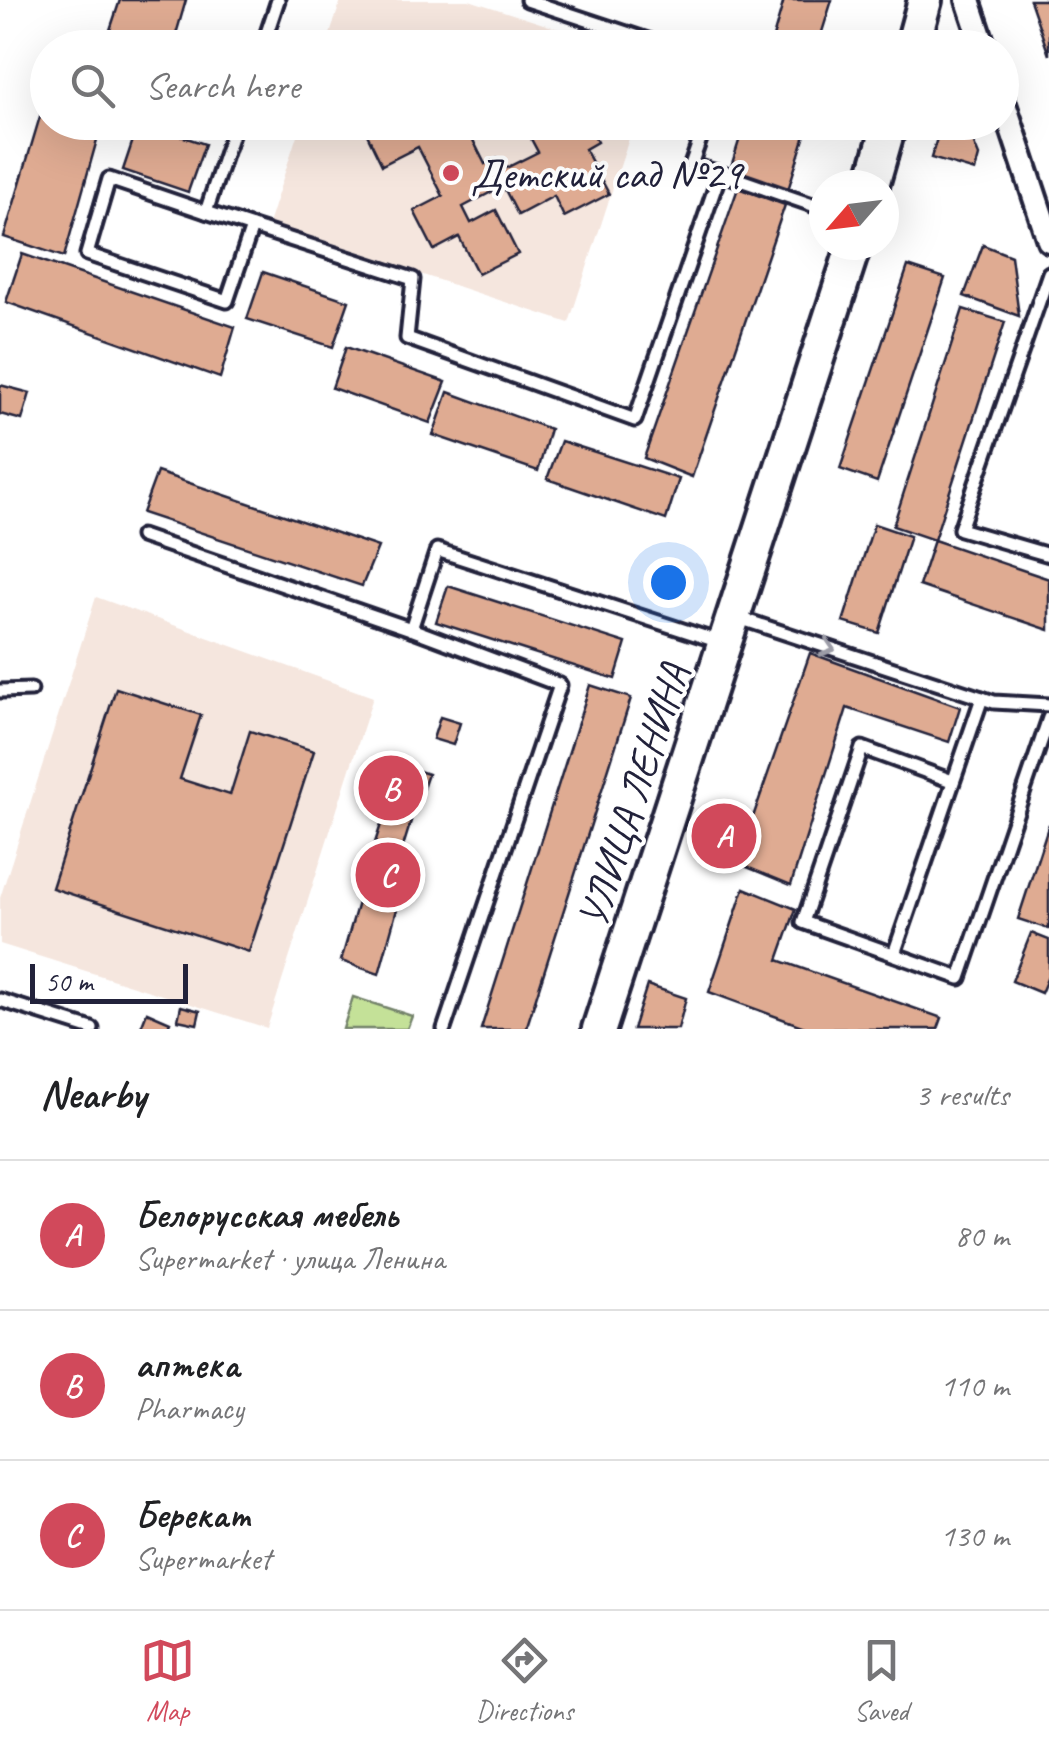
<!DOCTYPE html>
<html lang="en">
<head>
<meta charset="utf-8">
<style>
	body { margin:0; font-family:Caveat,sans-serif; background:#f6f6f6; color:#202124 }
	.compass { position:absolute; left:809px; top:170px; width:90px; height:90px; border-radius:50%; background:#fff; box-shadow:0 10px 40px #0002; rotate:242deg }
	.scale { position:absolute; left:30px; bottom:25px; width:158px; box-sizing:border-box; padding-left:10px; border:5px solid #22223b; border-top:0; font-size:28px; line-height:35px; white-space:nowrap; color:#22223b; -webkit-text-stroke:8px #fff; paint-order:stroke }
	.you { position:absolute; left:668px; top:582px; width:35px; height:35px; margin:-25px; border:8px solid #fff; border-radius:50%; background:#1a73e8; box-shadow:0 0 0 15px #1a73e833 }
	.badge { display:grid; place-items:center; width:65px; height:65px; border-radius:50%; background:#d1495b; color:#fff; font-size:32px; font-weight:700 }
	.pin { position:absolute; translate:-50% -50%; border:5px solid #fff; box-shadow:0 2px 10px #0006 }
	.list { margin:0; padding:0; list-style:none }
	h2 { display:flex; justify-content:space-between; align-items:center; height:130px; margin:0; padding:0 40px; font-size:42px }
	h2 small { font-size:32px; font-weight:400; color:#757577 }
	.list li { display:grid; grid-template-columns:65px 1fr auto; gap:30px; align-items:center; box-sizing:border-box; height:150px; padding:0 40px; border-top:2px solid #e0e0e0 }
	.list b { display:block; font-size:38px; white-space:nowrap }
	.list p { margin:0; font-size:32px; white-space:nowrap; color:#757577 }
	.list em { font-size:32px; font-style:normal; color:#757577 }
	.icon { flex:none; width:55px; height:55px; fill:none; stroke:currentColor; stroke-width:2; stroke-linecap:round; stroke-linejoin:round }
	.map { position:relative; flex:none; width:1049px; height:1029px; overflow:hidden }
	.search { position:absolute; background:#fff; box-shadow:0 10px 40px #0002; left:30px; right:30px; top:30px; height:110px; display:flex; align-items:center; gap:25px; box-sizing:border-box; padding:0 35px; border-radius:55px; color:#757577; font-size:38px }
	.sheet { height:580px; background:#fff }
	nav { display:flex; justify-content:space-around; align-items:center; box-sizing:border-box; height:140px; border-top:2px solid #e0e0e0; background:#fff; font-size:28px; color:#757577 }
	nav a { display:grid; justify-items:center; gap:5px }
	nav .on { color:#d1495b }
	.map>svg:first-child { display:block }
</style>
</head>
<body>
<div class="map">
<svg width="1049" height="1029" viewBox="0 0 1049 1029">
	<rect width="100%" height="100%" fill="#fff"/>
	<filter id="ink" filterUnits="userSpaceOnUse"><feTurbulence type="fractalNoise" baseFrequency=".01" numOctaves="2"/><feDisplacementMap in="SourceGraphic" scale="20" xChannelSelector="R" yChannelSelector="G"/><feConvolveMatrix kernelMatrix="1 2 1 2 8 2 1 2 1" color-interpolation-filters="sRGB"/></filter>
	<g filter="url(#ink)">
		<g fill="#f5e6de">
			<polygon points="341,0 469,0 614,47 326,47"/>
			<polygon points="301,123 634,123 569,323 268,224"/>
			<polygon points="96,597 373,697 267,1028 0,944 0,898"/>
		</g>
		<polygon fill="#c4e198" stroke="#73826a" stroke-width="2.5" points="353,997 412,1016 407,1029 343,1029"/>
		<g fill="#dfab92" stroke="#22223b" stroke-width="2.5">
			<polygon points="120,0 186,0 172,48 104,48"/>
			<polygon points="784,0 832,0 817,48 770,48"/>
			<polygon points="1030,0 1049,0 1049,55"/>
			<polygon points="47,93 48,122 102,122 64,257 4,237"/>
			<polygon points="139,122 205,144 188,192 123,170"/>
			<polygon points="416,122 420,131 436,122 469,122 465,124 485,164 498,158 504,169 538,152 522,122 587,122 597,142 585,149 609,194 564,217 554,196 518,215 503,186 463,207 471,223 496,210 518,254 478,274 459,237 434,250 414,211 443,196 418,147 382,165 362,124"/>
			<polygon points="745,122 809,122 788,190 730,170"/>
			<polygon points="942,122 965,122 979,156 975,171 931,158"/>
			<polygon points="738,188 785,205 692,477 644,458"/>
			<polygon points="983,245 1011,256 1019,316 964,296"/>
			<polygon points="22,254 235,327 220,378 6,302"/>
			<polygon points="908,266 945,278 877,482 840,469"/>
			<polygon points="263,272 349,301 333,347 247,319"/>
			<polygon points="963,309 1005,322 934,540 893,526"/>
			<polygon points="346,347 446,382 430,423 332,388"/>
			<polygon points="0,385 30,393 22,420 0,414"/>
			<polygon points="448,392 550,429 538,471 433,435"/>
			<polygon points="561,441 679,479 666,520 547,479"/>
			<polygon points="157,472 378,547 362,586 142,513"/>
			<polygon points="874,524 910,536 879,633 843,622"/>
			<polygon points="934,540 1049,579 1049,630 919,586"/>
			<polygon points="448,586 626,643 615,679 436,622"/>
			<polygon points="810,653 960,707 949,742 847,708 791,885 737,863"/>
			<polygon points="590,685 631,698 526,1029 481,1029"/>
			<polygon points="116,688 201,715 180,779 230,795 250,731 314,751 249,952 52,888"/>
			<polygon points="440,717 460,723 453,745 433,739"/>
			<polygon points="402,765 428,774 418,803 393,794"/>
			<polygon points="385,812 411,821 397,866 370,858"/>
			<polygon points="1049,824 1049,929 1018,919"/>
			<polygon points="366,875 404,884 379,974 341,961"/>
			<polygon points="744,888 796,909 778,960 942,1018 938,1029 810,1029 709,992"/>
			<polygon points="1031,933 1049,940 1049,974 1041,993 1012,981"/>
			<polygon points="647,985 686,998 678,1029 633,1029"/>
			<polygon points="181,1006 200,1011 197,1024 178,1020"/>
			<polygon points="147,1012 170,1022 167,1029 141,1027"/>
		</g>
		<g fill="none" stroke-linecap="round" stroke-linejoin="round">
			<g stroke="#22223b" stroke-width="19">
				<g id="lane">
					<polyline points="527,0 672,48"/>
					<polyline points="262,48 278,0"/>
					<polyline points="236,122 206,212 413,279 407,338 635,420 720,173 824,209"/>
					<polyline points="706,122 691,165 720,173"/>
					<polyline points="206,212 109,179 87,254 227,301 252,227"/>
					<polyline points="1049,273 960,529 1049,555"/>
					<polyline points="141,536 411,629 437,550 723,643"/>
					<polyline points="736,617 994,702 1049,705"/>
					<polyline points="411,629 560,685 444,1029"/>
					<polyline points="0,691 31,690"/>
					<polyline points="952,781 862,748 803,922 960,978 1049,718"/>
					<polyline points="894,954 982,698"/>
					<polyline points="0,1000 92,1029"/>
				</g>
			</g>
			<g stroke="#22223b" stroke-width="30">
				<g id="street">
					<polyline points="968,0 984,48"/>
					<polyline points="1002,98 1049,240"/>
				</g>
			</g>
			<g stroke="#22223b" stroke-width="40">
				<g id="secondary">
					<polyline points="912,48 925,0"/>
					<polyline points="872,185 890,122"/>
					<polyline points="599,1029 854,245"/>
				</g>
			</g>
			<use href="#lane" stroke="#fff" stroke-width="11"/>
			<use href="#street" stroke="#fff" stroke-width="22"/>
			<use href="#secondary" stroke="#fff" stroke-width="32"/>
		</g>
		<defs><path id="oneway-chevron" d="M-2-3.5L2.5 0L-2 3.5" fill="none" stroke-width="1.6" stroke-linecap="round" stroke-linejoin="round" transform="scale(2.5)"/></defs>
		<use stroke="#9c9ca7" href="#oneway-chevron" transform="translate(828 648) rotate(18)"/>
	</g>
	<circle fill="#d1495b" stroke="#fff" stroke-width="4" cx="451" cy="173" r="10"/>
	<g text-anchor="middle" stroke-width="8" stroke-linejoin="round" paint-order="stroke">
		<g font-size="42" fill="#22223b" stroke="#fff" text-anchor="start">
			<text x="471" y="188">Детский сад №29</text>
		</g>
		<g font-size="42" fill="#22223b" stroke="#fff">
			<text transform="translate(632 795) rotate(-72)" y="15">УЛИЦА ЛЕНИНА</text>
		</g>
	</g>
</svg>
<svg class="compass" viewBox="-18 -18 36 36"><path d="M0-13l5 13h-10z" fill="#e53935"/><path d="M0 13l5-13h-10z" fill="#757577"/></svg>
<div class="scale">50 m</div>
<div class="you"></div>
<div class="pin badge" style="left:724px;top:836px">A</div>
<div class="pin badge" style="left:391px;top:788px">B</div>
<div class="pin badge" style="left:388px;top:875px">C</div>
<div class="search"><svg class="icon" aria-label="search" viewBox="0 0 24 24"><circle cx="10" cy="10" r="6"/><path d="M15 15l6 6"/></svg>Search here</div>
</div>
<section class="sheet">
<h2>Nearby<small>3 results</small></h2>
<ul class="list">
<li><span class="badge">A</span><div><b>Белорусская мебель</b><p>Supermarket · улица Ленина</p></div><em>80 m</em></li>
<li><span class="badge">B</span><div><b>аптека</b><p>Pharmacy</p></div><em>110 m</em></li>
<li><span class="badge">C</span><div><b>Берекат</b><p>Supermarket</p></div><em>130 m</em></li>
</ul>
</section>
<nav>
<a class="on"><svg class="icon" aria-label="map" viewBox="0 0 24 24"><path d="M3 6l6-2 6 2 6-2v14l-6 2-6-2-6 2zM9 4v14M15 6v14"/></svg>Map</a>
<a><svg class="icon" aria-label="directions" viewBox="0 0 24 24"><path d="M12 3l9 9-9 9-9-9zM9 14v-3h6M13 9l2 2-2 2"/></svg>Directions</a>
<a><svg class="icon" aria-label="saved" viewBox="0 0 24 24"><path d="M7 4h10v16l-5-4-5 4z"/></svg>Saved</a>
</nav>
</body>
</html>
